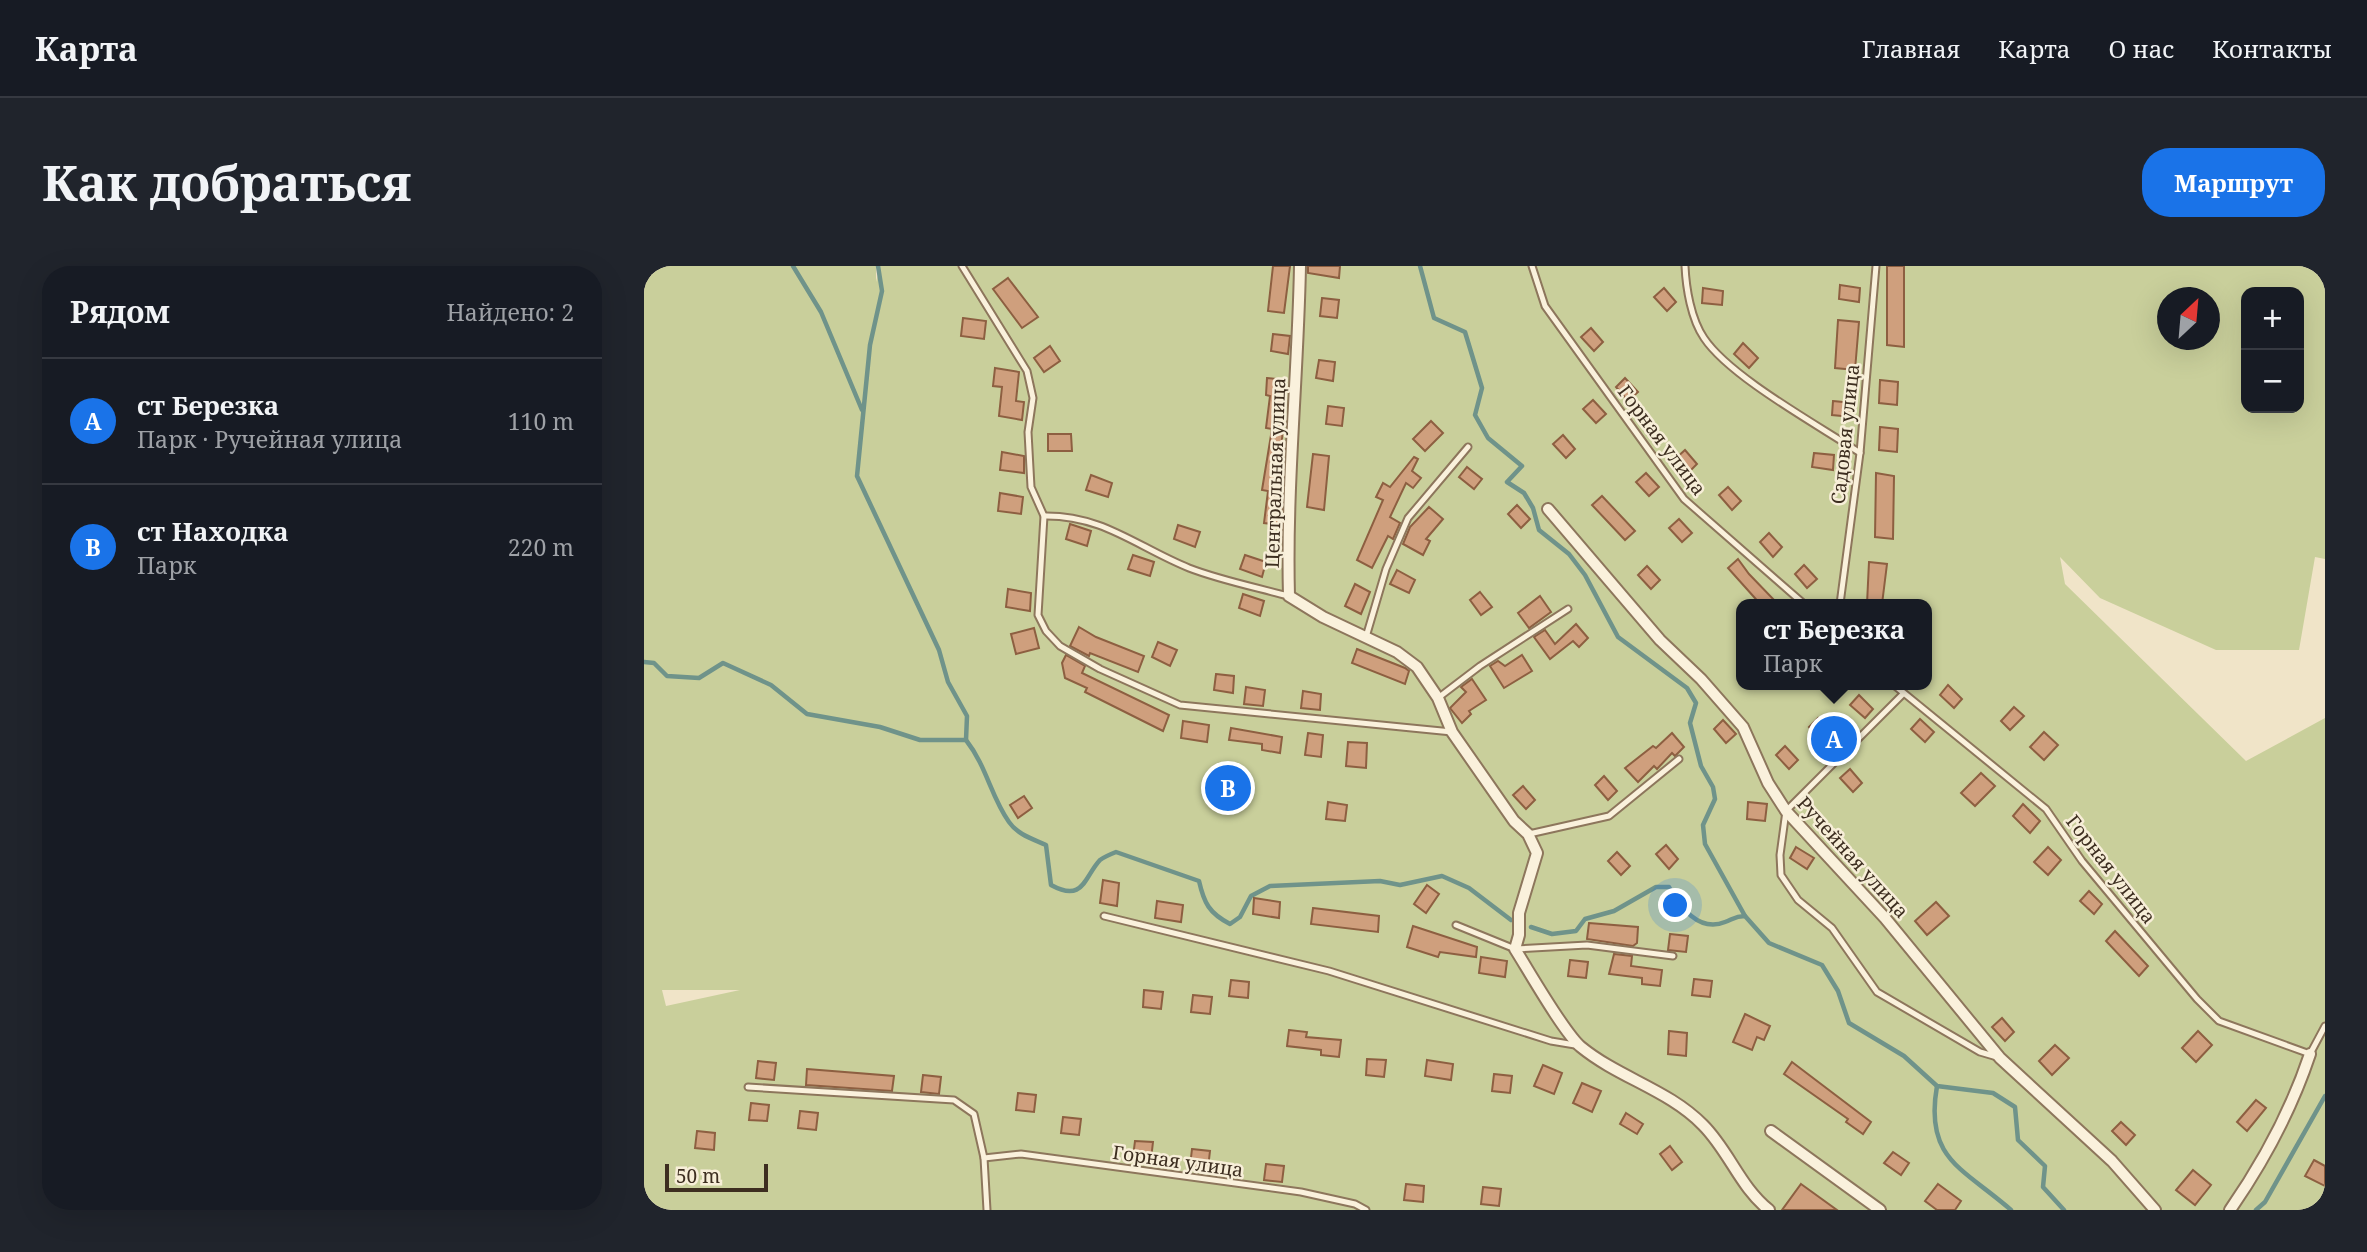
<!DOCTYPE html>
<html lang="ru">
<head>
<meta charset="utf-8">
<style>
	body { margin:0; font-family:"Noto Serif",serif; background:#20242c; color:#f1f3f6 }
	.controls { position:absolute; right:21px; top:21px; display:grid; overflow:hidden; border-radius:14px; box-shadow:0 7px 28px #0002 }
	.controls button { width:63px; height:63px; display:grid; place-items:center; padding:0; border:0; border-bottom:2px solid #363941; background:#171b24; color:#f1f3f6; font:35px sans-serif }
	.compass { position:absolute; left:1513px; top:21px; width:63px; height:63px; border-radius:50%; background:#171b24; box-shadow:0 7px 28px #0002; rotate:26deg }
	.scale { position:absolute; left:21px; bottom:18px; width:103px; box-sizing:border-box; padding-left:7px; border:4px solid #3d2e20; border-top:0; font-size:19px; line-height:24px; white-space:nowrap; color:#3d2e20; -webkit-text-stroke:5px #f7eed8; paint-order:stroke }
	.you { position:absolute; left:1032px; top:640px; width:24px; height:24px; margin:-18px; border:5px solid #fff; border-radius:50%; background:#1a73e8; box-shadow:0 0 0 10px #1a73e833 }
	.badge { display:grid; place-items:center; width:46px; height:46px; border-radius:50%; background:#1a73e8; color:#fff; font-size:23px; font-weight:700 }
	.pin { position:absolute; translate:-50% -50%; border:4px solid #fff; box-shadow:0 2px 7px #0006 }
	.popup { position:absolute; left:1092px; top:333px; width:196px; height:91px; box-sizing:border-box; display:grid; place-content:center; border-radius:14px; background:#171b24; filter:drop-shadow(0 2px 5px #0005); font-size:23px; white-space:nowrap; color:#9ea1a6 }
	.popup b { font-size:26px; color:#f1f3f6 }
	.popup::after { content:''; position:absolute; left:50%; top:100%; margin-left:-14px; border:14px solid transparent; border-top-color:#171b24 }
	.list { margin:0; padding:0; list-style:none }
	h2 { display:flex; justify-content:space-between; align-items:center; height:91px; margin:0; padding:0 28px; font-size:30px }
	h2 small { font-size:23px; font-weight:400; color:#9ea1a6 }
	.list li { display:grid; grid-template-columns:46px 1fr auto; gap:21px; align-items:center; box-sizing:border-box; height:126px; padding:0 28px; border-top:2px solid #363941 }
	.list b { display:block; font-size:26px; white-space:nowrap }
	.list p { margin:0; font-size:23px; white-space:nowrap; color:#9ea1a6 }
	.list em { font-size:23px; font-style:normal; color:#9ea1a6 }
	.map { position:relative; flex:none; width:1681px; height:944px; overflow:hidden; border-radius:28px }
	header { display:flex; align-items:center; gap:42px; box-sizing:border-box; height:98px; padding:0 35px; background:#171b24; border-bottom:2px solid #363941 }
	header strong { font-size:33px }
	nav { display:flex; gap:38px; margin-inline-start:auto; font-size:24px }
	.intro { display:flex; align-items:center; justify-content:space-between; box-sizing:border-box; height:168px; padding:0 42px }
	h1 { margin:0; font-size:49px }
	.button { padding:18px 32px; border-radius:28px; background:#1a73e8; color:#fff; font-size:24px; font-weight:700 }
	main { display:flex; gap:42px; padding:0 42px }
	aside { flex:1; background:#171b24; border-radius:28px; box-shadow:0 7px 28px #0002 }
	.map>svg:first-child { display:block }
</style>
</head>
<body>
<header>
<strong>Карта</strong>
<nav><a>Главная</a><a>Карта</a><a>О нас</a><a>Контакты</a></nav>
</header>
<div class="intro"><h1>Как добраться</h1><a class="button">Маршрут</a></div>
<main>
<aside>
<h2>Рядом<small>Найдено: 2</small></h2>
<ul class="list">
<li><span class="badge">A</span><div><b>ст Березка</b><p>Парк · Ручейная улица</p></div><em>110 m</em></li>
<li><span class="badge">B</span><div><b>ст Находка</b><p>Парк</p></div><em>220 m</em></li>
</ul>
</aside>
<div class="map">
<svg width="1681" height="944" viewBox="0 0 1681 944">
	<rect width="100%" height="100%" fill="#f0e4c8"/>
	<path fill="#c9cf9b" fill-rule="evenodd" d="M0 0H232V16L236 0H1681V293L1671 291 1655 384H1572L1456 332 1416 291 1421 318 1602 495 1681 452V944H0ZM1602 26H1655V142H1602ZM1524 32H1566V74H1524ZM1097 338H1283V419H1097ZM18 724H96L22 740Z"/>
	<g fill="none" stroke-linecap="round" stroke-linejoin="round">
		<g stroke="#6f938a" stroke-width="4.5">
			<polyline points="149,0 177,46 218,144"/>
			<path d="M234 0 238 25 226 79 213 210 295 384 304 416 323 450 322 474C343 501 347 531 365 556 374 569 389 573 402 579L407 619C440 637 440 611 456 594 460 591 467 588 472 586L555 615C560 637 565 647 586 658L596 651 607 630 626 620 736 615 756 619 798 610 825 622 867 654"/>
			<polyline points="776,0 790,52 821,66 838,122 831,149 844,172 878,200 863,216 880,227 889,242 895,264 925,288 941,309 974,371 1043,422 1052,437 1046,457 1057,500 1069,521 1071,533 1059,559 1061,578 1101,650"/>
			<polyline points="0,396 10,397 23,410 55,412 79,397 127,419 163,448 236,461 276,474 322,474"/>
			<path d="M887 661 908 668 932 665 941 653 970 645 1012 621H1025C1035 640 1055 667 1081 656 1089 653 1091 650 1101 650L1125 677 1178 699 1194 725 1205 757 1260 790 1293 820 1349 827 1371 841 1374 874 1401 900 1399 921 1420 944"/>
			<path d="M1293 820C1280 893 1319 902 1367 944"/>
			<polyline points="1612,944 1621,936 1681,830"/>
		</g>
	</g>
	<g fill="#cf9f7d" stroke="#8d5f41" stroke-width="2">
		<polygon points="629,0 646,0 640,47 624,45"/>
		<polygon points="664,0 696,0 695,12 664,7"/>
		<polygon points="1243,0 1260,0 1260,81 1243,79"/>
		<polygon points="364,12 394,51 378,62 349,23"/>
		<polygon points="1196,19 1216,22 1215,36 1195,33"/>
		<polygon points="1020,22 1032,36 1023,45 1010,31"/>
		<polygon points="1059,22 1079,25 1078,39 1058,37"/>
		<polygon points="678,32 695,34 693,52 676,50"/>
		<polygon points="319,52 342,55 340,73 317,70"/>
		<polygon points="1194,54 1215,56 1211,104 1191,102"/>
		<polygon points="947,62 959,76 950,85 937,71"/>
		<polygon points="629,68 646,70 644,88 627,85"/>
		<polygon points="1099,77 1114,92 1105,102 1090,88"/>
		<polygon points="406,80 416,95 400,106 390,92"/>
		<polygon points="675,94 691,96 689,115 672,112"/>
		<polygon points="351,102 375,106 372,135 380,136 378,154 355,150 358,121 349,120"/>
		<polygon points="623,112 640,114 637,146 641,146 637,182 640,183 639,201 633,241 638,241 637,259 620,257 624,225 618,224 628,163 622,162 626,130 622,129"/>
		<polygon points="981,112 994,126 984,135 972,121"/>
		<polygon points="1236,114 1254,116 1253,139 1235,137"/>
		<polygon points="949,134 962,148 952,157 939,143"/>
		<polygon points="1189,135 1209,137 1208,151 1188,149"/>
		<polygon points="684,140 700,142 698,160 682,158"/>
		<polygon points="787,155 799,167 781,185 769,173"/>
		<polygon points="1236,161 1254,163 1253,186 1235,184"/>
		<polygon points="404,168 427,168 428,185 404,185"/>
		<polygon points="919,169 931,183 922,192 909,178"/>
		<polygon points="1041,184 1053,198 1044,207 1031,193"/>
		<polygon points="358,186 380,190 380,207 356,204"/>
		<polygon points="1170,187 1190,189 1189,204 1168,201"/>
		<polygon points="669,188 685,190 680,244 663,241"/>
		<polygon points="770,191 774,193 768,205 777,212 769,222 762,217 746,251 756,257 749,273 744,270 728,302 713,294 739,234 732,231 739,217 746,221"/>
		<polygon points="823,201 838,213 830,223 815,211"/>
		<polygon points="1002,207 1015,221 1005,230 992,216"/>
		<polygon points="1232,207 1250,210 1249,273 1231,271"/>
		<polygon points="447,209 468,217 464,231 442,224"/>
		<polygon points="1084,221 1097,235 1088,244 1075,229"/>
		<polygon points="356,227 379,231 377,248 354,245"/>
		<polygon points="958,230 991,265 981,274 948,239"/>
		<polygon points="873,239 886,253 877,262 864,248"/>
		<polygon points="785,241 799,253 782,273 786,275 779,289 759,278 766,261"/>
		<polygon points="1035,253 1048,267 1038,276 1025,262"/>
		<polygon points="426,258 447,265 443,280 422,273"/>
		<polygon points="534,259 556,266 551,281 530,273"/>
		<polygon points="1125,267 1138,281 1129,291 1116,276"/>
		<polygon points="489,289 510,296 506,310 484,303"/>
		<polygon points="601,289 622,296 618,311 596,303"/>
		<polygon points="1094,293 1105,308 1134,338 1116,338 1110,331 1084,302"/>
		<polygon points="1225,296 1243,298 1238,338 1223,338"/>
		<polygon points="1160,299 1173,313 1163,322 1151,308"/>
		<polygon points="1003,300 1016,314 1007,323 994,309"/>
		<polygon points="753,304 771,314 765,327 746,318"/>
		<polygon points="711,318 726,326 717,348 701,340"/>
		<polygon points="364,323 387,327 386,345 362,341"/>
		<polygon points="836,326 848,341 837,349 826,334"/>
		<polygon points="599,328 620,335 616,350 595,342"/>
		<polygon points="896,330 907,346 885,362 874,347"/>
		<polygon points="932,358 944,372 935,381 929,375 906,393 890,371 901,364 911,378"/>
		<polygon points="435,361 452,371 500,390 494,406 446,387 445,390 426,380"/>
		<polygon points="390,362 395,382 372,388 367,368"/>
		<polygon points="514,376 533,384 526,400 508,391"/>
		<polygon points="713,383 761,402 765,405 761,418 708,397"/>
		<polygon points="422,389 441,400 438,407 525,449 519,465 441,426 443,422 421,412 418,397"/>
		<polygon points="878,389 888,405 860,422 846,400 854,395 861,400"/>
		<polygon points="572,408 590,410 589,427 570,424"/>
		<polygon points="828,413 842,434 825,445 827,448 818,457 806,442 822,426 817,421"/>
		<polygon points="1304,419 1318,433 1310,442 1296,429"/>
		<polygon points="602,421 621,424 619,440 600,438"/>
		<polygon points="659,425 677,428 676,444 657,442"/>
		<polygon points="1215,429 1229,443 1221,452 1206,439"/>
		<polygon points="1370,441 1380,450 1366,464 1357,455"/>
		<polygon points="1174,452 1186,466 1177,475 1165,461"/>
		<polygon points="1276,453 1290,466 1281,476 1267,463"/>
		<polygon points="1079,454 1092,468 1082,477 1070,463"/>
		<polygon points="539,455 565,459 563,476 537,472"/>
		<polygon points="587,462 638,471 636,487 618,484 618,478 585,474"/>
		<polygon points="1400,466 1414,479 1400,494 1386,481"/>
		<polygon points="664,467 679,469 677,491 661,489"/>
		<polygon points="1028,467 1040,481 1031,490 1028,487 1013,503 1010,500 994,516 981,502 1009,480 1012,482"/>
		<polygon points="704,476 723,477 722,502 702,500"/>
		<polygon points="1141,480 1154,494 1145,503 1132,489"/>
		<polygon points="1206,503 1218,517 1209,526 1196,512"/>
		<polygon points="1337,507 1351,520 1331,540 1317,527"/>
		<polygon points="960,510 973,525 964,534 951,519"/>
		<polygon points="879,520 891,534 882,543 869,529"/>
		<polygon points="380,530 388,542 374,552 366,539"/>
		<polygon points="684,536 703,539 701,555 682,553"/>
		<polygon points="1104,536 1123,538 1121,555 1103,553"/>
		<polygon points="1379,538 1396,555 1386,567 1369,550"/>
		<polygon points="1022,579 1034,593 1025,603 1012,588"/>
		<polygon points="1152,581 1170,592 1163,603 1146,592"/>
		<polygon points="1404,581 1417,594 1404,609 1390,596"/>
		<polygon points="973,586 986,600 977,609 964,595"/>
		<polygon points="459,614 475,617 473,640 456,637"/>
		<polygon points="783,619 795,628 782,647 770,638"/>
		<polygon points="1445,625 1458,638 1450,648 1436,635"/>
		<polygon points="610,632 636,636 635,652 609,648"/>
		<polygon points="513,635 539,639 537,656 511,652"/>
		<polygon points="1292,636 1305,650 1283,669 1271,655"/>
		<polygon points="669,642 735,650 734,666 667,658"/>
		<polygon points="945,657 994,661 993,677 989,680 943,673"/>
		<polygon points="769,660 833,681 832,691 796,686 794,691 763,681"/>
		<polygon points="1471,665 1504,700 1495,710 1462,675"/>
		<polygon points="1026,668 1044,670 1042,686 1024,684"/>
		<polygon points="970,688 988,690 987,700 1018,704 1016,720 998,718 998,712 965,708"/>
		<polygon points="837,691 863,695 861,711 835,707"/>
		<polygon points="926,694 944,696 942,712 924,710"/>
		<polygon points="1050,713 1068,715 1066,731 1048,729"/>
		<polygon points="587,714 605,716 604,732 585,730"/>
		<polygon points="500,724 519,726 517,743 499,741"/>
		<polygon points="549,729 568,731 566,748 547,746"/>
		<polygon points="1101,748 1126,760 1120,774 1113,771 1108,784 1089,776"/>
		<polygon points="1358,752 1370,766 1361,775 1348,761"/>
		<polygon points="645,764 663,766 662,771 697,774 695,791 677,789 677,784 643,780"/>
		<polygon points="1025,765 1043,767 1042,790 1024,788"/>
		<polygon points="1554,765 1568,779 1552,796 1538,782"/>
		<polygon points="1411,779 1425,792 1408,809 1395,795"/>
		<polygon points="723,793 742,794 740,811 722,809"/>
		<polygon points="783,794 809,798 807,814 781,810"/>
		<polygon points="114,795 132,797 130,814 112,812"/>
		<polygon points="1148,796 1227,856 1219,868 1202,856 1204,853 1140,808"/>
		<polygon points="899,799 918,807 910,828 890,820"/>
		<polygon points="163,803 250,810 248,825 162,819"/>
		<polygon points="850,808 868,810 866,827 848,825"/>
		<polygon points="279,809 297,811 295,828 277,826"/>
		<polygon points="938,817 957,825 948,846 929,837"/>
		<polygon points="374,827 392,829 390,846 372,844"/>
		<polygon points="1612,834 1622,842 1603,865 1593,856"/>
		<polygon points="107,837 125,839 123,855 105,854"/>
		<polygon points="156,845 174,847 172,864 154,862"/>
		<polygon points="982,847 999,858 993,868 976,858"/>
		<polygon points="419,851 437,853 435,869 417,867"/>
		<polygon points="1477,856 1491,869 1482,879 1468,865"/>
		<polygon points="53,865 71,867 70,884 51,882"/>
		<polygon points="491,875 509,876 507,893 489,891"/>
		<polygon points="1026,880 1038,896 1028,904 1016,888"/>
		<polygon points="548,883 566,885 564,902 546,900"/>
		<polygon points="1249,886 1265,897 1257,909 1240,897"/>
		<polygon points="1670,894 1681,900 1681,920 1661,910"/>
		<polygon points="622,898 640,900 638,916 620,914"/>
		<polygon points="1549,904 1567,919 1551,939 1532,924"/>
		<polygon points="762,918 780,920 779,936 760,934"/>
		<polygon points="1157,918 1193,944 1138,944"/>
		<polygon points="1294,918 1317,935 1311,944 1293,944 1281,935"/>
		<polygon points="839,921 857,923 855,940 837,938"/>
	</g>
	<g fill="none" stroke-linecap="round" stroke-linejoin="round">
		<g stroke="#8d765c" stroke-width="9">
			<g id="lane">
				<polyline points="318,0 383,105 389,132 384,166 387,221 400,250 394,349 402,365 416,380 456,403 536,439 808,466"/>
				<polyline points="888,0 901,40 1040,233 1160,338"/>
				<path d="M1041 0C1042 22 1047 53 1060 72 1086 111 1174 159 1216 187"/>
				<path d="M400 250C459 249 493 281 545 302 576 314 611 321 644 330"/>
				<polyline points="1196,338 1216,187 1232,0"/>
				<polyline points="722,371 742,303 764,252 824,181"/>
				<polyline points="1250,419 1402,543 1438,595 1553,733 1575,755 1666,788 1681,760"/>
				<polyline points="1259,428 1142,545 1136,589 1137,609 1154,634 1188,662 1233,726 1336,786 1353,791"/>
				<polyline points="794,432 836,400 924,343"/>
				<polyline points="885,568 965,550 1035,493"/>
				<polyline points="460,650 685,705 907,775 931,779"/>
				<polyline points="812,659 871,683 943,679 1029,690"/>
				<polyline points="104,821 310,834 330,848 340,892 343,944"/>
				<polyline points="340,892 377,888 657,926 711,938 722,944"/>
			</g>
		</g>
		<g stroke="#8d765c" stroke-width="14">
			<g id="street">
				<path d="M656 0C654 110 642 220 645 330L679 351 753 386 773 401 794 432 808 466 870 555 884 568 893 587 875 647V669L871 683C885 705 920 767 937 781 975 812 1025 824 1059 859 1085 885 1096 921 1125 944"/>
				<polyline points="904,243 1016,374 1057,413 1099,461 1124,517 1142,545 1241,652 1356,792 1468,895 1511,944"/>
				<polyline points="1127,865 1236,944"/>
				<path d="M1586 944C1620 895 1647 845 1666 788"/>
			</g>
		</g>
		<use href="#lane" stroke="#faf1dc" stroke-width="5"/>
		<use href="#street" stroke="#faf1dc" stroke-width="10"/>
	</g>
	<g text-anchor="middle" stroke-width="5" stroke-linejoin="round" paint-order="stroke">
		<g font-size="19" fill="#3d2e20" stroke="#f7eed8">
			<text transform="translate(1201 168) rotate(-84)" y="7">Садовая улица</text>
			<text transform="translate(1018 174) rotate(53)" y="7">Горная улица</text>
			<text transform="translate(631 207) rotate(-88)" y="7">Центральная улица</text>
			<text transform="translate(1209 591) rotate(48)" y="7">Ручейная улица</text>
			<text transform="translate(1467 603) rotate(52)" y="7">Горная улица</text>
			<text transform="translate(534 895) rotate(8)" y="7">Горная улица</text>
		</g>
	</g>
</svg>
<div class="controls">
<button>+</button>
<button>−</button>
</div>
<svg class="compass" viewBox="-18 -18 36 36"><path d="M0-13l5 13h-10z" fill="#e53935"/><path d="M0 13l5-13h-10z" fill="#9ea1a6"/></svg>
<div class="scale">50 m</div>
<div class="you"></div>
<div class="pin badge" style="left:1190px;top:473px">A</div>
<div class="popup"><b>ст Березка</b>Парк</div>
<div class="pin badge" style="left:584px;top:522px">B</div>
</div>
</main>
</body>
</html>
